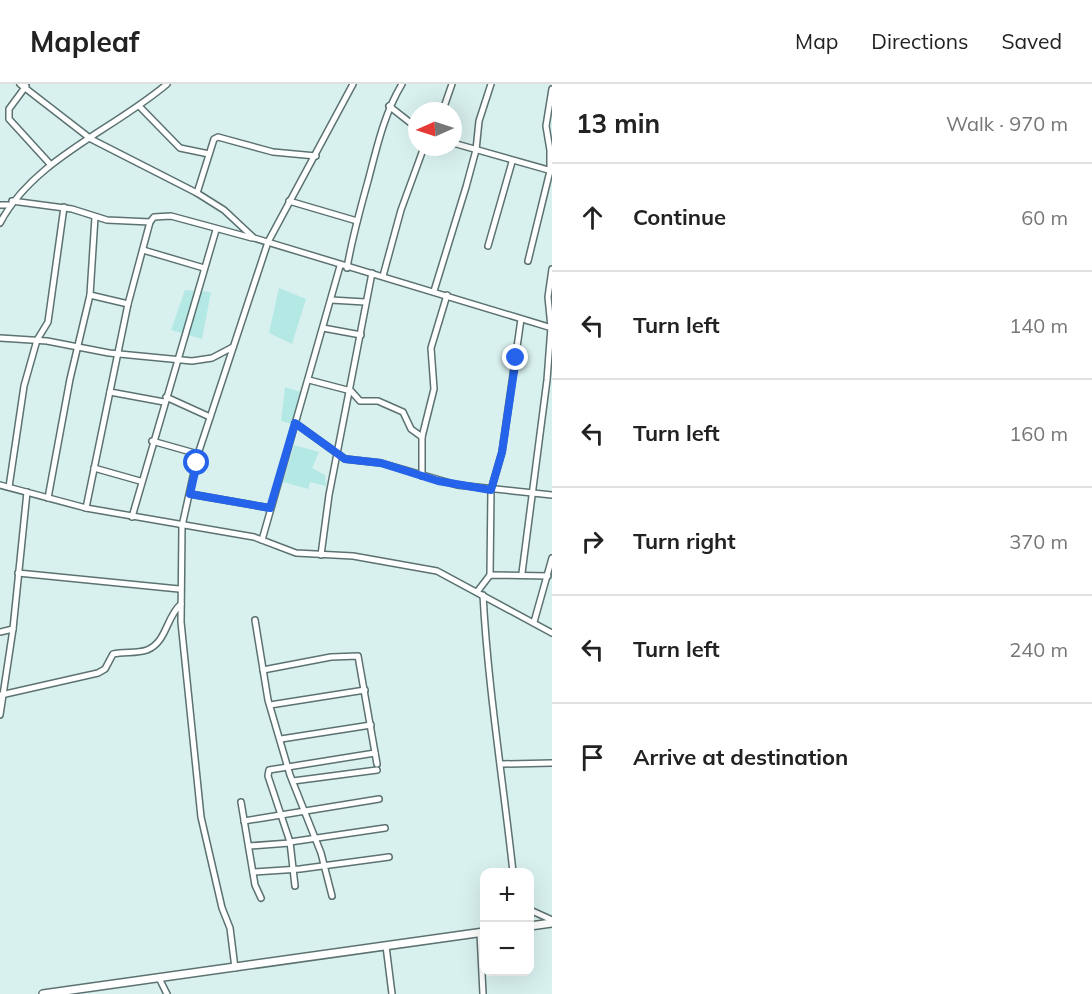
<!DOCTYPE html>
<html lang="en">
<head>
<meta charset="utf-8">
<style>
	body { margin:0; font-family:Mulish,sans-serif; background:#f2f2f2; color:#222 }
	.controls { position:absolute; right:18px; bottom:18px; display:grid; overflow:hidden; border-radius:12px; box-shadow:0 6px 24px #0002 }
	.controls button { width:54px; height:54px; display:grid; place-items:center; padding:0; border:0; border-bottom:2px solid #e0e0e0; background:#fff; color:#222; font:30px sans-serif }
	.compass { position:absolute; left:408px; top:18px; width:54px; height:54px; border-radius:50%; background:#fff; box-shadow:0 6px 24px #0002; rotate:267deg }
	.stop { position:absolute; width:18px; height:18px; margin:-14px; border:4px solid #2563eb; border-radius:50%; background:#fff }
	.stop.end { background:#2563eb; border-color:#fff; box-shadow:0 2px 6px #0008 }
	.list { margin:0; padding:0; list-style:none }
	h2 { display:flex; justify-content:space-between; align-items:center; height:78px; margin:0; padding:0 24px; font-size:26px }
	h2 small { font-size:20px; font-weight:400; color:#767676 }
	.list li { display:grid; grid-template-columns:39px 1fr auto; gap:18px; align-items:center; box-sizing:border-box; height:108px; padding:0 24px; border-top:2px solid #e0e0e0 }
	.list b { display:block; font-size:22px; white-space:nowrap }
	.list em { font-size:20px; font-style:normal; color:#767676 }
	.icon { flex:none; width:33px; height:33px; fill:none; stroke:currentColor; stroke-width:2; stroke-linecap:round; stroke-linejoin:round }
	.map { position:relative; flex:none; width:552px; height:910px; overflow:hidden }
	header { display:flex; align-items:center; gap:36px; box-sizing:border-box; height:84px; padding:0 30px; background:#fff; border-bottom:2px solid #e0e0e0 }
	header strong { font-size:28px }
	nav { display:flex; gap:33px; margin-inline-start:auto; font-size:21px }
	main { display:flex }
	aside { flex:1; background:#fff }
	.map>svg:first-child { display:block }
</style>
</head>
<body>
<header>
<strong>Mapleaf</strong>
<nav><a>Map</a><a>Directions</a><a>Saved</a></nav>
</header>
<main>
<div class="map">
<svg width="552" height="910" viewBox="0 0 552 910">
	<rect width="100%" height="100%" fill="#d8f1ef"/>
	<g fill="#b3e8e5">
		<polygon points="279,204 306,215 292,260 269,249"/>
		<polygon points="185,206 211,208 202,255 171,246"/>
		<polygon points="285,303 304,309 300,342 281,337"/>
		<polygon points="294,361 319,368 312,384 325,391 326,402 310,398 308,405 283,398"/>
	</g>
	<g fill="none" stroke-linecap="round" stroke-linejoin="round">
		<g stroke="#5b7271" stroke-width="8">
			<g id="minor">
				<polyline points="20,0 91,55 197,109 224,126 254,154 552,244"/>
				<polyline points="26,2 9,25 9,35 50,80"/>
				<polyline points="389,22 417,44"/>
				<polyline points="140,23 180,64 209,70"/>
				<polyline points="444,23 452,0"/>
				<polyline points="453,59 552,87"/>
				<polyline points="197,109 214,55 218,53 273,68 316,72"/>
				<polyline points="12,117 72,125 107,136 150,138 154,133 171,132 252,154"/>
				<polyline points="289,117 357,137"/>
				<polyline points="0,121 9,121"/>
				<path d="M0 139C34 75 113 46 167 0"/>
				<polyline points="488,162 512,78"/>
				<polyline points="143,166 204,184"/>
				<polyline points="528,177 550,87 550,66 546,42 552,5"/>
				<path d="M347 184C352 154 360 126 368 97 377 63 384 30 402 0"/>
				<polyline points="383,192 401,126 424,63"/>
				<polyline points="434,207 466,103 476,66 479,37 491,0"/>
				<polyline points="90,211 128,220"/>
				<polyline points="331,216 365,218"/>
				<polyline points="323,244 361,251"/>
				<polyline points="0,254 47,257 109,269 192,277 212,274 233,263"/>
				<polyline points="309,296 351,307 360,317 378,317 403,328 411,345 422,353"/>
				<polyline points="110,308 164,318"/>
				<polyline points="166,313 210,333"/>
				<polyline points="295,339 345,375 381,379 457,401 552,411"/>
				<polyline points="152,357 198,370"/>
				<polyline points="94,384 140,397"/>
				<polyline points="422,392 422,353 434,305 431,264 447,211"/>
				<polyline points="0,401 86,424 254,453 296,469 353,472 437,487 552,549"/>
				<polyline points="9,403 24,302 37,256 48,238 64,123"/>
				<polyline points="190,410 270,424"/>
				<polyline points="48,414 70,295 90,211 95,133"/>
				<polyline points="86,424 128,220 150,138"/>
				<polyline points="132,433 216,146"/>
				<polyline points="262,456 340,182"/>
				<polyline points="321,471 329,411 372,189"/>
				<polyline points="18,489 179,505"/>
				<polyline points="522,489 547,296 551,243 548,213 552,185"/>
				<polyline points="490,491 491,406 502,368 521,235"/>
				<polyline points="477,508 490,491 548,492"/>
				<path d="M483 511C488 604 503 696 513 788"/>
				<polyline points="255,536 268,616 290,691 321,769 332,812"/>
				<polyline points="534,538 552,474"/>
				<polyline points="0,548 13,545"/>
				<polyline points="263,586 331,573 358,572 377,680"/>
				<path d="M1 611 98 589 105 585 113 570C124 567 136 570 147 566 167 558 166 533 181 520"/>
				<polyline points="270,621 365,606"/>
				<polyline points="0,631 13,545 27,408"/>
				<polyline points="281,655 371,641"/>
				<polyline points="502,680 552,679"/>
				<polyline points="293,697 377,686"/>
				<polyline points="241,718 255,801 261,814"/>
				<polyline points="244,737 379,715"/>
				<polyline points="290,758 385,744"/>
				<polyline points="249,762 290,759"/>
				<polyline points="253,788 300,785 389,773"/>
				<polyline points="295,802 290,758 268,692 269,686 375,669"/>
				<polyline points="530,826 552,836"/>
				<polyline points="480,849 483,910"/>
				<polyline points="386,862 392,910"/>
				<polyline points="235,884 230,844 222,824 201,733 181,538 182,442 198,370 268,158 353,0"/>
				<polyline points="159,894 167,910"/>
			</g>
		</g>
		<g stroke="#5b7271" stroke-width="10">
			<g id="major">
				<polyline points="530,842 552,839"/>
				<polyline points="43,910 484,848"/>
			</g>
		</g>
		<use href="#minor" stroke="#fff" stroke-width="5"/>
		<use href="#major" stroke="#fff" stroke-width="7"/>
	</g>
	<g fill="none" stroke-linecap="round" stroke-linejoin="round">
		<polyline stroke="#2563eb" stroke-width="8" points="197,379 190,410 270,424 295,339 345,375 381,379 438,397 491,406 502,368 516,274"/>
	</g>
</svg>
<div class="controls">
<button>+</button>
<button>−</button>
</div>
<svg class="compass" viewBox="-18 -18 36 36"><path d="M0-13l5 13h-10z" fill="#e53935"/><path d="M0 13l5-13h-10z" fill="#767676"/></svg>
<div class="stop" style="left:197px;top:379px"></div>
<div class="stop end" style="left:516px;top:274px"></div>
</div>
<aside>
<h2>13 min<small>Walk · 970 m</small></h2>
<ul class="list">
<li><svg class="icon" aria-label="ahead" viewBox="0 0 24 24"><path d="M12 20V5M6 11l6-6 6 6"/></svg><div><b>Continue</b></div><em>60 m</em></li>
<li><svg class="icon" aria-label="left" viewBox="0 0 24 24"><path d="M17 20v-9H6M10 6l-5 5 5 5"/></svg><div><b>Turn left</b></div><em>140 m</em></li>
<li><svg class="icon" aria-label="left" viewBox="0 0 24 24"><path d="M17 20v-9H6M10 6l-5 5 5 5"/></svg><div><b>Turn left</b></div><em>160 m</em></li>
<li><svg class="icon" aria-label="right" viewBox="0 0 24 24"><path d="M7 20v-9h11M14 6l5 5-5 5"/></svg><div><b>Turn right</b></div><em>370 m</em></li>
<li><svg class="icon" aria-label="left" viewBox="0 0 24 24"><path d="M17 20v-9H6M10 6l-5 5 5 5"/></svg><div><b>Turn left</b></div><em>240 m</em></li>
<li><svg class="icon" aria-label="arrive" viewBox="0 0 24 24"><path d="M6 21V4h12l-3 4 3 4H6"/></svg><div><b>Arrive at destination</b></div></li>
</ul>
</aside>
</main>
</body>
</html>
